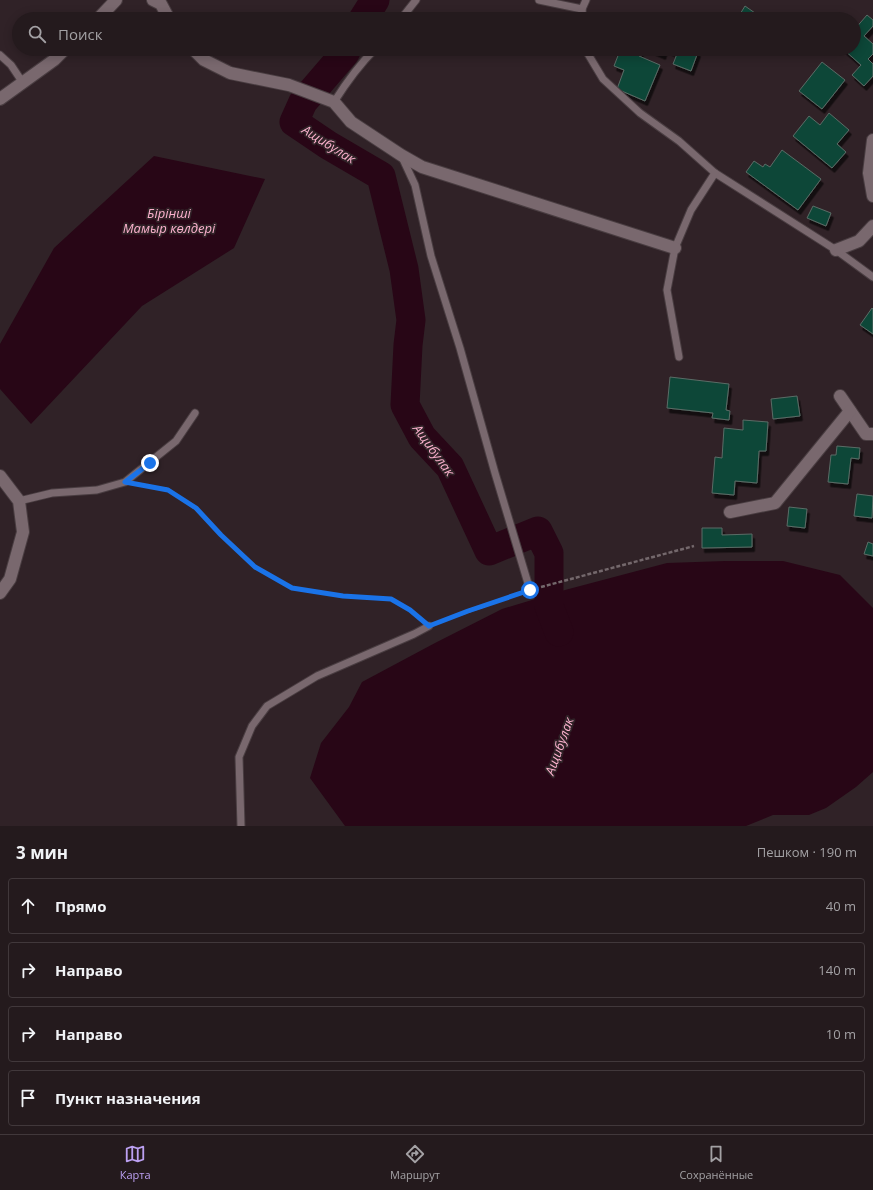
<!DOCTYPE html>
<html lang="ru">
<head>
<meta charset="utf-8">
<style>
	body { margin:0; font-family:"Open Sans",sans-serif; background:#30272a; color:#f1f3f6 }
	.stop { position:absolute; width:12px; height:12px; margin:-9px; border:3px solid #1a73e8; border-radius:50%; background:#fff }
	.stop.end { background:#1a73e8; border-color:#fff; box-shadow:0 1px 4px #0008 }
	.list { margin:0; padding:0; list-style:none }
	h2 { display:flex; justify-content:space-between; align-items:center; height:52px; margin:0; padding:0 16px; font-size:17px }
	h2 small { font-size:13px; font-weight:400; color:#a3a1a4 }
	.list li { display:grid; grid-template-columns:26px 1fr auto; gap:12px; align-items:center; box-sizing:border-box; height:56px; margin:0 8px 8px; padding:0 8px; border:1px solid #41383b; border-radius:4px }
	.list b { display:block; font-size:15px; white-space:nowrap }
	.list em { font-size:13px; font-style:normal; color:#a3a1a4 }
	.icon { flex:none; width:22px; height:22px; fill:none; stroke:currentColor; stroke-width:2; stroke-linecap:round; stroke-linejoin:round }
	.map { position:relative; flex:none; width:873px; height:826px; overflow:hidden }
	.search { position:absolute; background:#241a1d; box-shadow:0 2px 10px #0003; left:12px; right:12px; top:12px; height:44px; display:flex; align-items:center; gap:10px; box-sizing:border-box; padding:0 14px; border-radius:22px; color:#a3a1a4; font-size:15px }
	.sheet { height:308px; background:#241a1d }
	nav { display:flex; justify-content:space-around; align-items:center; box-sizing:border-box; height:56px; border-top:1px solid #41383b; background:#241a1d; font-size:11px; color:#a3a1a4 }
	nav a { display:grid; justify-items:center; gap:2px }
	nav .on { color:#bca0f2 }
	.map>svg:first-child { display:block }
</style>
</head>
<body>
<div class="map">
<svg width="873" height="826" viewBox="0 0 873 826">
	<defs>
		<filter id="shadow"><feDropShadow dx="2.5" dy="4.5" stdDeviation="0" flood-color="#0009"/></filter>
	</defs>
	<rect width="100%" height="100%" fill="#302227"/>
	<g fill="#280616">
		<polygon points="154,156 265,179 234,248 142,306 31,424 0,389 0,344 54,248"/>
		<polygon points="725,561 783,561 840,575 873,608 873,772 856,787 826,808 809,815 773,815 746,826 345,826 310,778 321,743 349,707 362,682 435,643 502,609 565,590 667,563"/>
	</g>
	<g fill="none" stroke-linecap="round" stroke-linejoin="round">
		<g stroke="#280616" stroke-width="29">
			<polyline points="363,19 375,0"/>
			<polyline points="347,49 345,53 303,102 294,122 328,145 381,176 404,269 411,320 408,345 405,405 422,437 450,467 489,551 538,531 549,553 549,606 559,632"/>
		</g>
	</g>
	<g fill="#0f4738" stroke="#5a6c66" filter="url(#shadow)">
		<polygon points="745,6 755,13 751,19 737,19"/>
		<polygon points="867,15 873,20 873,26 864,36 873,44 873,54 868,59 873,64 873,76 864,86 852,75 861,65 843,49 854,49 854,30"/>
		<polygon points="609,49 642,49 639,56 660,65 645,101 617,89 624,70 614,66 619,53"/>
		<polygon points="649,49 691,49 698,52 691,71 673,64 677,54 665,49 663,55"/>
		<polygon points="822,62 845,80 822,109 799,91"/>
		<polygon points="829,113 849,130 837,144 846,152 832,168 793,136 809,116 820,125"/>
		<polygon points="782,150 821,179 798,210 746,172 754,161 763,167 765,164 770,167"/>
		<polygon points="813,206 831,213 826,226 807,218"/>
		<polygon points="872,308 873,309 873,334 860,325"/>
		<polygon points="670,377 729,384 726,410 730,411 729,420 712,418 713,413 667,408"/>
		<polygon points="797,396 800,416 773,419 771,399"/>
		<polygon points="743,420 768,422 766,451 759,451 757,483 735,481 734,495 712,493 715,457 722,458 724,428 743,430"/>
		<polygon points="837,446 860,448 859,459 851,458 848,484 828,482 831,455 836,455"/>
		<polygon points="857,494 873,496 872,518 854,516"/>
		<polygon points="789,507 807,509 805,528 787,526"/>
		<polygon points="702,528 722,528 722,535 752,534 752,547 702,548"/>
		<polygon points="868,542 873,544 873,556 864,554"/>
	</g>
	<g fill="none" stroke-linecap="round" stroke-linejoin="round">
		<g stroke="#493d41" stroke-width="9">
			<g id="lane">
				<polyline points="539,0 582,9"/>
				<polyline points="401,19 416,0"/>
				<polyline points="583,19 582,9 586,0"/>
				<polyline points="585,49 603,79 640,113 679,141 715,173 836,250 873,277"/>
				<polyline points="0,55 11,65 23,83"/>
				<path d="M334 102C346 83 359 65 375 49"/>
				<polyline points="402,157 415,185 431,256 460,348 495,473 530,590"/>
				<polyline points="679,357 667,290 675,248 691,210 715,173"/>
				<polyline points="19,501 52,493 97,490 125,482 176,441 195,413"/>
				<polyline points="241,826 239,757 252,726 267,706 317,676 414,634 429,626"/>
			</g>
		</g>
		<g stroke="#493d41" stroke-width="14">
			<g id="street">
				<polyline points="153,0 161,4 169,19"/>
				<polyline points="98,19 116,0"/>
				<polyline points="193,49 204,60 230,73 289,85 334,102 351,122 401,155 422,167 675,248"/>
				<polyline points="0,99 54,60 65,49"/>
				<polyline points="873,140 869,173 873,196"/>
				<polyline points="836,250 859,241 873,226"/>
				<polyline points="840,396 866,434 873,434"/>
				<polyline points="0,476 19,501 23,532 10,579 0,593"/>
				<polyline points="730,512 775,503 850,411"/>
			</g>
		</g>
		<g stroke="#74686c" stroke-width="2.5" stroke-dasharray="4 2" stroke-linecap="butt">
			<polyline points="139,485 168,489 196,509 221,535 255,567 292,588 343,596 391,599 410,610 419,618"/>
			<polyline points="541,587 694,546"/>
			<polyline points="439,622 519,594"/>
		</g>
		<use href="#lane" stroke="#79686e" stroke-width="7"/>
		<use href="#street" stroke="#79686e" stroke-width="12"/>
	</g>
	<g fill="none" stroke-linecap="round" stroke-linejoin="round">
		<polyline stroke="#1a73e8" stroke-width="5" points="150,463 125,482 168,490 196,508 221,535 255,567 292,588 343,596 391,599 410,610 429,626 468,611 530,590"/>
	</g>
	<g text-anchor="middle" stroke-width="3.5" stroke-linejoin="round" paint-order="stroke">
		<g font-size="13" font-style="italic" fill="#fbb1cd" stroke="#302227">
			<text transform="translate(329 144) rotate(32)" y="5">Ащибулак</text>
			<text x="169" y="218">Бірінші<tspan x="169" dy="15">Мамыр көлдері</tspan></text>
			<text transform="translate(434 450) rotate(54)" y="5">Ащибулак</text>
			<text transform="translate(559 746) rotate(-70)" y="5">Ащибулак</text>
		</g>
	</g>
</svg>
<div class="stop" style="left:530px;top:590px"></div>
<div class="stop end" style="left:150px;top:463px"></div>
<div class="search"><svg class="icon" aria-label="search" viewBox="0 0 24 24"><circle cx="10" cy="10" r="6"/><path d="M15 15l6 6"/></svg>Поиск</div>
</div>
<section class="sheet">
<h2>3 мин<small>Пешком · 190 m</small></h2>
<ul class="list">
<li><svg class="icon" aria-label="ahead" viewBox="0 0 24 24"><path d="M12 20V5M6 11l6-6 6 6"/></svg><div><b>Прямо</b></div><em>40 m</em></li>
<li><svg class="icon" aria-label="right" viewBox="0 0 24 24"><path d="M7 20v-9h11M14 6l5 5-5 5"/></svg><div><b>Направо</b></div><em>140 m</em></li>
<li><svg class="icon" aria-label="right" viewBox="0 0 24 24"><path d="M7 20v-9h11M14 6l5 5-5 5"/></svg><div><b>Направо</b></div><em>10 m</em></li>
<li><svg class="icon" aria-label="arrive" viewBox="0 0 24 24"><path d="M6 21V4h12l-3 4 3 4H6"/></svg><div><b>Пункт назначения</b></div></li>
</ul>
</section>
<nav>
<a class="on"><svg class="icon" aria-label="map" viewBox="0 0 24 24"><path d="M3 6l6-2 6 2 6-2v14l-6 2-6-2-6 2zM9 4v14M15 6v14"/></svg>Карта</a>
<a><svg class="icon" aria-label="directions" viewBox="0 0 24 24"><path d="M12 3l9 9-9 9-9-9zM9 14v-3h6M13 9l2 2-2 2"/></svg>Маршрут</a>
<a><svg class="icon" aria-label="saved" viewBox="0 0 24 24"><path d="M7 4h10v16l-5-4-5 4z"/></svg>Сохранённые</a>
</nav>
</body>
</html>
